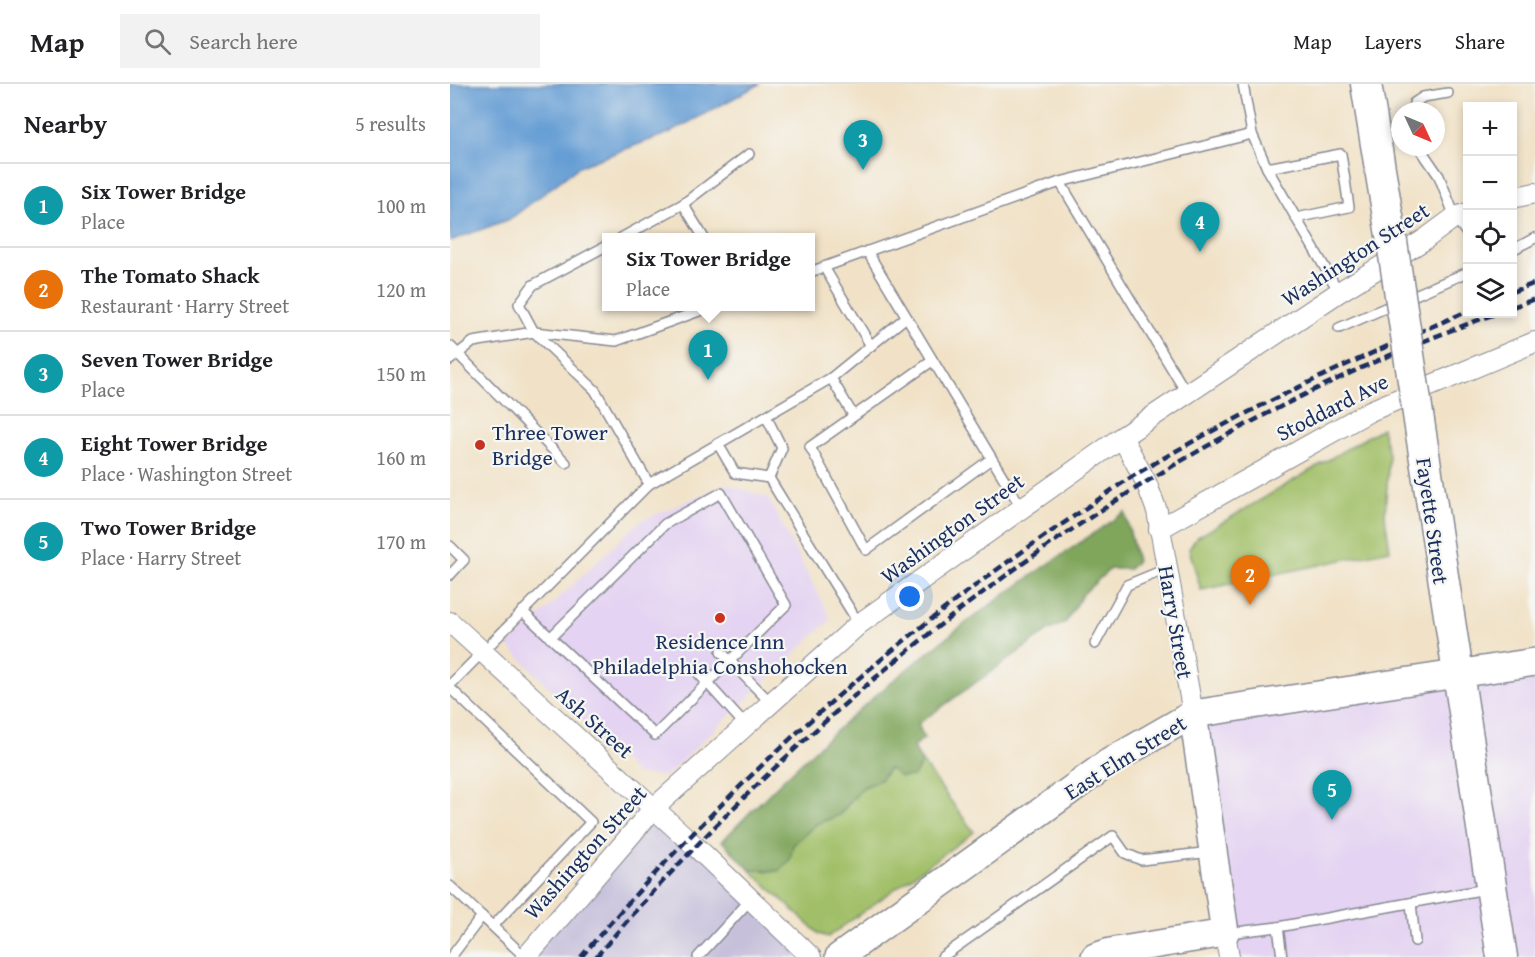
<!DOCTYPE html>
<html lang="en">
<head>
<meta charset="utf-8">
<style>
	body { margin:0; font-family:"Gentium Book Plus",serif; background:#f2f2f2; color:#202124 }
	.controls { position:absolute; right:18px; top:18px; display:grid; overflow:hidden; border-radius:0px; box-shadow:0 3px 9px #0003 }
	.controls button { width:54px; height:54px; display:grid; place-items:center; padding:0; border:0; border-bottom:2px solid #e0e0e0; background:#fff; color:#202124; font:30px sans-serif }
	.compass { position:absolute; left:941px; top:18px; width:54px; height:54px; border-radius:50%; background:#fff; box-shadow:0 3px 9px #0003; rotate:134deg }
	.you { position:absolute; left:460px; top:513px; width:21px; height:21px; margin:-15px; border:4px solid #fff; border-radius:50%; background:#1a73e8; box-shadow:0 0 0 9px #1a73e833 }
	.badge { display:grid; place-items:center; width:39px; height:39px; border-radius:50%; background:#c8321e; color:#fff; font-size:20px; font-weight:700 }
	.pin { position:absolute; translate:-50% -50px; filter:drop-shadow(0 2px 3px #0008) }
	.pin::after { content:''; position:absolute; top:32px; width:21px; height:18px; background:inherit; clip-path:polygon(0 0,100% 0,50% 100%) }
	.popup { position:absolute; left:152px; top:149px; width:213px; height:78px; box-sizing:border-box; display:grid; place-content:center; border-radius:0px; background:#fff; filter:drop-shadow(0 2px 4px #0005); font-size:20px; white-space:nowrap; color:#757577 }
	.popup b { font-size:22px; color:#202124 }
	.popup::after { content:''; position:absolute; left:50%; top:100%; margin-left:-12px; border:12px solid transparent; border-top-color:#fff }
	.list { margin:0; padding:0; list-style:none }
	h2 { display:flex; justify-content:space-between; align-items:center; height:78px; margin:0; padding:0 24px; font-size:26px }
	h2 small { font-size:20px; font-weight:400; color:#757577 }
	.list li { display:grid; grid-template-columns:39px 1fr auto; gap:18px; align-items:center; box-sizing:border-box; height:84px; padding:0 24px; border-top:2px solid #e0e0e0 }
	.list b { display:block; font-size:22px; white-space:nowrap }
	.list p { margin:0; font-size:20px; white-space:nowrap; color:#757577 }
	.list em { font-size:20px; font-style:normal; color:#757577 }
	.icon { flex:none; width:33px; height:33px; fill:none; stroke:currentColor; stroke-width:2; stroke-linecap:round; stroke-linejoin:round }
	.map { position:relative; flex:none; width:1085px; height:873px; overflow:hidden }
	header { display:flex; align-items:center; gap:36px; box-sizing:border-box; height:84px; padding:0 30px; background:#fff; border-bottom:2px solid #e0e0e0 }
	header strong { font-size:28px }
	nav { display:flex; gap:33px; margin-inline-start:auto; font-size:21px }
	.search { width:420px; height:54px; background:#f2f2f2; display:flex; align-items:center; gap:15px; box-sizing:border-box; padding:0 21px; border-radius:0px; color:#757577; font-size:22px }
	main { display:flex }
	aside { flex:1; background:#fff }
	.map>svg:first-child { display:block }
</style>
</head>
<body>
<header>
<strong>Map</strong>
<div class="search"><svg class="icon" aria-label="search" viewBox="0 0 24 24"><circle cx="10" cy="10" r="6"/><path d="M15 15l6 6"/></svg>Search here</div>
<nav><a>Map</a><a>Layers</a><a>Share</a></nav>
</header>
<main>
<aside>
<h2>Nearby<small>5 results</small></h2>
<ul class="list">
<li><span class="badge" style="background:#0f9aa8">1</span><div><b>Six Tower Bridge</b><p>Place</p></div><em>100 m</em></li>
<li><span class="badge" style="background:#e8710a">2</span><div><b>The Tomato Shack</b><p>Restaurant · Harry Street</p></div><em>120 m</em></li>
<li><span class="badge" style="background:#0f9aa8">3</span><div><b>Seven Tower Bridge</b><p>Place</p></div><em>150 m</em></li>
<li><span class="badge" style="background:#0f9aa8">4</span><div><b>Eight Tower Bridge</b><p>Place · Washington Street</p></div><em>160 m</em></li>
<li><span class="badge" style="background:#0f9aa8">5</span><div><b>Two Tower Bridge</b><p>Place · Harry Street</p></div><em>170 m</em></li>
</ul>
</aside>
<div class="map">
<svg width="1085" height="873" viewBox="0 0 1085 873">
	<rect width="100%" height="100%" fill="#f6f6f2"/>
	<filter id="ink" filterUnits="userSpaceOnUse"><feTurbulence type="fractalNoise" baseFrequency=".0167" numOctaves="2"/><feDisplacementMap in="SourceGraphic" scale="12" xChannelSelector="R" yChannelSelector="G"/><feConvolveMatrix kernelMatrix="1 2 1 2 8 2 1 2 1" color-interpolation-filters="sRGB"/></filter>
	<filter id="wash" filterUnits="userSpaceOnUse"><feTurbulence type="fractalNoise" baseFrequency=".008" numOctaves="4" result="noise"/><feDisplacementMap in="SourceGraphic" scale="24" xChannelSelector="R" yChannelSelector="G"/><feGaussianBlur stdDeviation="1.35" result="paint"/><feColorMatrix in="noise" values="0 0 0 0 0 0 0 0 0 0 0 0 0 0 0 0 0 1.4 0 .05"/><feComposite in="paint" operator="in"/></filter>
	<g filter="url(#wash)">
		<rect width="100%" height="100%" fill="#f1e2c7"/>
		<g fill="#e4d3f2">
			<polygon points="276,400 318,414 381,535 216,692 187,691 58,562 189,438"/>
			<polygon points="1085,578 1085,873 779,873 743,630"/>
		</g>
		<polygon fill="#c6c0da" points="204,724 361,873 76,873"/>
		<g fill="#a1bf67" stroke="#5e7762" stroke-width="1.5">
			<polygon points="932,344 939,371 935,432 940,466 751,506 739,465 746,454"/>
			<polygon points="472,678 524,748 378,853 369,850 300,786 329,787 340,775 342,761 366,740 389,731 412,704 430,696 440,684 464,692"/>
		</g>
		<path fill="#80a65c" stroke="#4e6a5d" stroke-width="1.5" d="M675 428 687 477 679 485H660L632 511 616 538 598 547 468 640 474 654 463 663 472 678 464 692 451 693 439 684 430 696 412 704 389 731 366 740 343 761 340 775 329 787 300 786 272 757C351 675 437 597 529 529 577 494 626 461 675 428Z"/>
		<polygon fill="#659dd4" stroke="#406699" stroke-width="1.5" points="0,0 310,0 219,49 130,82 60,135 0,157"/>
	</g>
	<g filter="url(#ink)">
		<g fill="none" stroke-linecap="round" stroke-linejoin="round">
			<g stroke="#868892" stroke-width="12">
				<g id="service">
					<polyline points="793,0 802,50"/>
					<polyline points="963,27 964,19 973,13 998,9"/>
					<polyline points="969,63 989,92 1005,133 1018,151"/>
					<polyline points="817,84 891,70 899,123 846,134"/>
					<polyline points="610,98 737,310"/>
					<polyline points="233,120 254,154"/>
					<polyline points="171,154 233,120 299,70"/>
					<polyline points="156,162 83,201 69,220 84,248 145,306 199,400"/>
					<polyline points="1062,166 1085,154"/>
					<polyline points="417,167 571,423"/>
					<polyline points="374,183 421,262"/>
					<polyline points="360,188 610,98 802,50 817,84 889,208"/>
					<polyline points="889,244 1018,188"/>
					<polyline points="0,262 116,379"/>
					<polyline points="0,276 23,258 84,248 166,257 263,222"/>
					<polyline points="482,277 360,363 416,466 541,375"/>
					<polyline points="381,294 403,331"/>
					<polyline points="316,332 332,364 319,394 409,540"/>
					<polyline points="268,360 285,389 319,394"/>
					<polyline points="0,462 14,476 0,491"/>
					<polyline points="72,527 205,651 336,521 271,409 215,440 100,554"/>
					<polyline points="645,560 677,501 716,485"/>
					<polyline points="271,568 320,618"/>
					<polyline points="249,590 295,641"/>
					<polyline points="0,601 199,400 381,294 455,234"/>
					<polyline points="0,604 141,738 43,842"/>
					<polyline points="0,802 75,873"/>
					<polyline points="961,819 965,857"/>
					<polyline points="828,843 832,873"/>
					<polyline points="778,849 828,843 1036,805"/>
					<polyline points="1,873 32,832"/>
					<polyline points="248,873 301,815"/>
					<polyline points="492,873 663,752 675,769 691,776 761,768"/>
				</g>
			</g>
			<g stroke="#868892" stroke-width="22">
				<g id="minor">
					<polyline points="1062,114 1085,109"/>
					<polyline points="672,353 696,398 707,427 743,630"/>
					<polyline points="709,445 920,327 1085,258"/>
					<polyline points="0,538 245,762 361,873"/>
					<polyline points="775,849 779,873"/>
					<polyline points="76,873 204,724 409,540 672,353 889,208 974,156 1005,133 1018,129"/>
				</g>
			</g>
			<g stroke="#868892" stroke-width="30">
				<g id="secondary">
					<polyline points="389,873 658,679 743,630 1085,578"/>
					<polyline points="645,873 660,868 775,849 743,630"/>
				</g>
			</g>
			<g stroke="#868892" stroke-width="33">
				<g id="primary">
					<polyline points="916,0 940,145"/>
					<polyline points="971,350 1052,873"/>
				</g>
			</g>
			<use href="#service" stroke="#fff" stroke-width="9"/>
			<use href="#minor" stroke="#fff" stroke-width="20"/>
			<use href="#secondary" stroke="#fff" stroke-width="27"/>
			<use href="#primary" stroke="#fff" stroke-width="30"/>
			<g stroke="#1b2f5e" stroke-width="4.5" stroke-dasharray="9 4.5" stroke-linecap="butt">
				<polyline points="1062,208 1085,199"/>
				<polyline points="1062,223 1085,215"/>
				<path d="M131 873C269 710 428 565 605 445 634 426 663 404 693 386 798 324 906 275 1018 227"/>
				<path d="M146 873C383 593 697 354 1045 230"/>
			</g>
			<g stroke="#868892" stroke-width="33" stroke-linecap="butt">
				<polyline id="primary-bridge" points="940,145 971,350"/>
			</g>
			<use href="#primary-bridge" stroke="#fff" stroke-width="30"/>
		</g>
	</g>
	<g fill="#c8321e" stroke="#f6f6f2" stroke-width="2">
		<circle cx="30" cy="361" r="6"/>
		<circle cx="270" cy="534" r="6"/>
	</g>
	<g text-anchor="middle" stroke-width="4.5" stroke-linejoin="round" paint-order="stroke">
		<g font-size="22" fill="#1b2f5e" stroke="#f6f6f2">
			<text transform="translate(905 170) rotate(-33)" y="8">Washington Street</text>
			<text transform="translate(882 323) rotate(-27)" y="8">Stoddard Ave</text>
			<text transform="translate(983 437) rotate(82)" y="8">Fayette Street</text>
			<text transform="translate(502 444) rotate(-36)" y="8">Washington Street</text>
			<text transform="translate(726 538) rotate(80)" y="8">Harry Street</text>
			<text transform="translate(145 638) rotate(42)" y="8">Ash Street</text>
			<text transform="translate(675 673) rotate(-32)" y="8">East Elm Street</text>
			<text transform="translate(135 768) rotate(-48)" y="8">Washington Street</text>
		</g>
		<g font-size="22" fill="#1b2f5e" stroke="#f6f6f2" text-anchor="start">
			<text x="42" y="356">Three Tower<tspan x="42" dy="25">Bridge</tspan></text>
			<text x="270" y="565" text-anchor="middle">Residence Inn<tspan x="270" dy="25">Philadelphia Conshohocken</tspan></text>
		</g>
	</g>
</svg>
<div class="controls">
<button>+</button>
<button>−</button>
<button><svg class="icon" aria-label="locate" viewBox="0 0 24 24"><circle cx="12" cy="12" r="6"/><path d="M12 2v4M12 18v4M2 12h4M18 12h4"/></svg></button>
<button><svg class="icon" aria-label="layers" viewBox="0 0 24 24"><path d="M12 4l9 5-9 5-9-5zM3 14l9 5 9-5"/></svg></button>
</div>
<svg class="compass" viewBox="-18 -18 36 36"><path d="M0-13l5 13h-10z" fill="#e53935"/><path d="M0 13l5-13h-10z" fill="#757577"/></svg>
<div class="you"></div>
<div class="pin badge" style="left:258px;top:296px;background:#0f9aa8">1</div>
<div class="popup"><b>Six Tower Bridge</b>Place</div>
<div class="pin badge" style="left:800px;top:521px;background:#e8710a">2</div>
<div class="pin badge" style="left:413px;top:86px;background:#0f9aa8">3</div>
<div class="pin badge" style="left:750px;top:168px;background:#0f9aa8">4</div>
<div class="pin badge" style="left:882px;top:736px;background:#0f9aa8">5</div>
</div>
</main>
</body>
</html>
